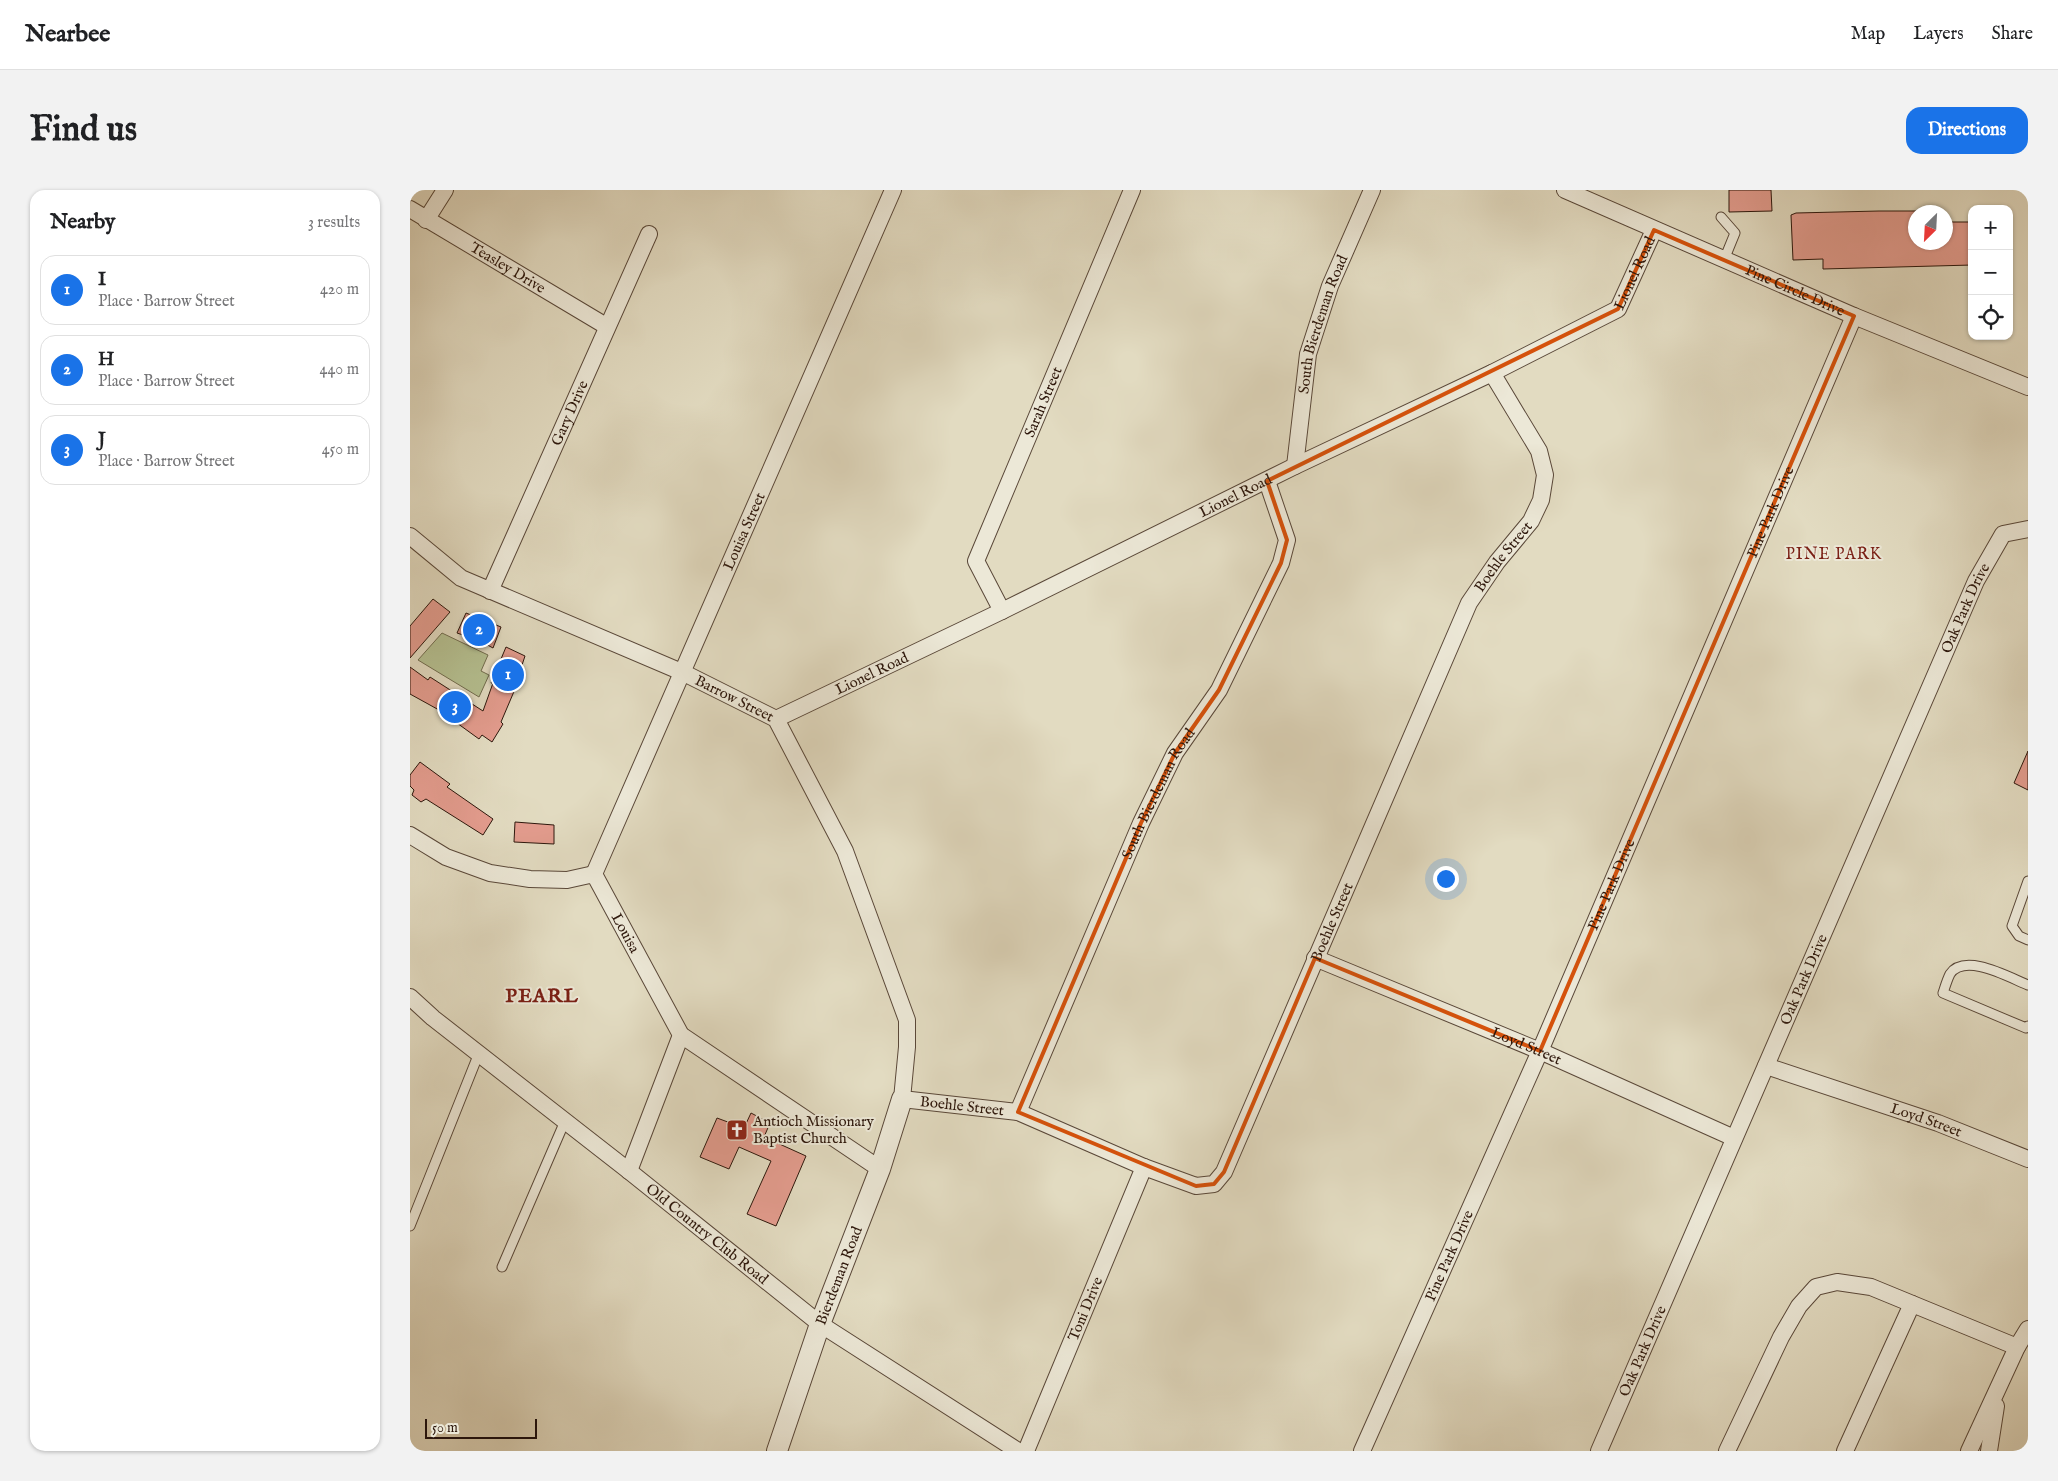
<!DOCTYPE html>
<html lang="en">
<head>
<meta charset="utf-8">
<style>
	body { margin:0; font-family:"IM FELL English",serif; background:#f2f2f2; color:#202124 }
	.controls { position:absolute; right:15px; top:15px; display:grid; overflow:hidden; border-radius:10px; box-shadow:0 1px 4px #0004 }
	.controls button { width:45px; height:45px; display:grid; place-items:center; padding:0; border:0; border-bottom:1px solid #e0e0e0; background:#fff; color:#202124; font:25px sans-serif }
	.compass { position:absolute; left:1498px; top:15px; width:45px; height:45px; border-radius:50%; background:#fff; box-shadow:0 1px 4px #0004; rotate:204deg }
	.scale { position:absolute; left:15px; bottom:12px; width:112px; box-sizing:border-box; padding-left:5px; border:2px solid #2d170c; border-top:0; font-size:14px; line-height:18px; white-space:nowrap; color:#2d170c; -webkit-text-stroke:4px #ece8d7; paint-order:stroke }
	.you { position:absolute; left:1035px; top:688px; width:18px; height:18px; margin:-12px; border:4px solid #fff; border-radius:50%; background:#1a73e8; box-shadow:0 0 0 8px #1a73e833 }
	.badge { display:grid; place-items:center; width:32px; height:32px; border-radius:50%; background:#1a73e8; color:#fff; font-size:16px; font-weight:700 }
	.pin { position:absolute; translate:-50% -50%; border:2px solid #fff; box-shadow:0 1px 5px #0006 }
	.list { margin:0; padding:0; list-style:none }
	h2 { display:flex; justify-content:space-between; align-items:center; height:65px; margin:0; padding:0 20px; font-size:21px }
	h2 small { font-size:16px; font-weight:400; color:#757577 }
	.list li { display:grid; grid-template-columns:32px 1fr auto; gap:15px; align-items:center; box-sizing:border-box; height:70px; margin:0 10px 10px; padding:0 10px; border:1px solid #e0e0e0; border-radius:15px }
	.list b { display:block; font-size:19px; white-space:nowrap }
	.list p { margin:0; font-size:16px; white-space:nowrap; color:#757577 }
	.list em { font-size:16px; font-style:normal; color:#757577 }
	.icon { flex:none; width:28px; height:28px; fill:none; stroke:currentColor; stroke-width:2; stroke-linecap:round; stroke-linejoin:round }
	.map { position:relative; flex:none; width:1618px; height:1261px; overflow:hidden; border-radius:15px }
	header { display:flex; align-items:center; gap:30px; box-sizing:border-box; height:70px; padding:0 25px; background:#fff; border-bottom:1px solid #e0e0e0 }
	header strong { font-size:24px }
	nav { display:flex; gap:28px; margin-inline-start:auto; font-size:18px }
	.intro { display:flex; align-items:center; justify-content:space-between; box-sizing:border-box; height:120px; padding:0 30px }
	h1 { margin:0; font-size:35px }
	.button { padding:12px 22px; border-radius:15px; background:#1a73e8; color:#fff; font-size:18px; font-weight:700 }
	main { display:flex; gap:30px; padding:0 30px }
	aside { flex:1; background:#fff; border-radius:15px; box-shadow:0 1px 4px #0004 }
	.map>svg:first-child { display:block }
</style>
</head>
<body>
<header>
<strong>Nearbee</strong>
<nav><a>Map</a><a>Layers</a><a>Share</a></nav>
</header>
<div class="intro"><h1>Find us</h1><a class="button">Directions</a></div>
<main>
<aside>
<h2>Nearby<small>3 results</small></h2>
<ul class="list">
<li><span class="badge">1</span><div><b>I</b><p>Place · Barrow Street</p></div><em>420 m</em></li>
<li><span class="badge">2</span><div><b>H</b><p>Place · Barrow Street</p></div><em>440 m</em></li>
<li><span class="badge">3</span><div><b>J</b><p>Place · Barrow Street</p></div><em>450 m</em></li>
</ul>
</aside>
<div class="map">
<svg width="1618" height="1261" viewBox="0 0 1618 1261">
	<rect width="100%" height="100%" fill="#e2dbc1"/>
	<filter id="stains"><feTurbulence type="fractalNoise" baseFrequency=".004" numOctaves="4"/><feColorMatrix values="0 0 0 0 .2 0 0 0 0 .09 0 0 0 0 .02 0 0 0 .5 -.17"/></filter>
	<radialGradient id="worn" r=".72"><stop offset=".6" stop-color="#630" stop-opacity="0"/><stop offset="1" stop-color="#630" stop-opacity=".3"/></radialGradient>
	<polygon fill="#b5c091" stroke="#716c4e" points="32,443 78,465 71,481 79,485 69,507 8,470"/>
	<g fill="#e39c8e" stroke="#2d170c">
		<polygon points="1319,0 1361,0 1362,21 1319,22"/>
		<polygon points="1469,21 1506,21 1506,52 1536,52 1536,32 1562,32 1562,75 1413,79 1413,69 1383,70 1381,25 1386,23"/>
		<polygon points="23,409 40,422 0,468 0,436"/>
		<polygon points="56,423 91,437 83,458 72,452 70,455 58,450 59,447 47,443"/>
		<polygon points="96,457 115,466 111,478 114,478 91,532 93,534 82,552 72,545 69,549 29,520 0,504 0,477 18,490 20,487 73,521 83,493 81,493 93,470 91,469"/>
		<polygon points="1618,561 1618,600 1604,593"/>
		<polygon points="10,572 40,594 37,597 83,629 73,645 16,609 11,612 2,605 4,600 0,596 0,585"/>
		<polygon points="105,632 144,635 144,654 104,652"/>
		<polygon points="341,923 360,933 354,947 396,966 366,1036 337,1024 361,971 329,957 319,979 290,967 307,928 334,938"/>
	</g>
	<g fill="none" stroke-linecap="round" stroke-linejoin="round">
		<g stroke="#5a4839" stroke-width="11">
			<g id="service">
				<polyline points="1311,27 1325,43 1314,70"/>
				<polyline points="1618,691 1602,736 1609,746 1618,750"/>
				<path d="M1618 795C1600 788 1555 762 1540 784 1537 790 1535 797 1533 803L1616 838 1618 836"/>
				<polyline points="0,1036 69,863"/>
				<polyline points="92,1077 155,931"/>
			</g>
		</g>
		<g stroke="#5a4839" stroke-width="18">
			<g id="minor">
				<path id="s1" d="M1155 0 1444 126 1618 197"/>
				<path id="s2" d="M0 19 196 136"/>
				<polyline points="16,30 35,0"/>
				<path id="s3" d="M885 276 898 164 920 96 962 0"/>
				<path id="s4" d="M0 346 51 388 274 483 366 529 435 661 497 830V857L492 909 608 922 734 977 786 996 804 994 814 982 1059 413 1087 372 1121 331 1131 310 1135 285 1129 261 1082 183"/>
				<path id="s5" d="M80 401 239 44"/>
				<path id="s6" d="M592 421 566 371 722 0"/>
				<path id="s7" d="M366 529 592 421 885 276 1082 183 1208 119 1244 40"/>
				<path id="s8" d="M0 645 36 667 80 683 120 689 157 690 184 684 271 845 470 979"/>
				<path id="s9" d="M184 684 483 0"/>
				<path id="s10" d="M905 768 1130 861 1324 948"/>
				<path id="s11" d="M0 807 23 828 219 981 410 1134 608 1261"/>
				<path id="s12" d="M1356 876 1528 933 1618 969"/>
				<path id="s13" d="M608 922 731 633 765 563 809 500 871 373 877 350 857 291"/>
				<polyline points="219,981 271,845"/>
				<path id="s14" d="M616 1261 734 977"/>
				<path id="s15" d="M952 1261 1130 861 1444 126"/>
				<path id="s16" d="M1189 1261 1566 391 1593 344 1618 339"/>
				<polyline points="1317,1261 1371,1147 1389,1116 1406,1097 1427,1092 1461,1097 1607,1157"/>
				<polyline points="1435,1261 1502,1114"/>
				<polyline points="1559,1261 1607,1157 1618,1139"/>
				<polyline points="1579,1261 1586,1216"/>
			</g>
		</g>
		<g stroke="#5a4839" stroke-width="22">
			<g id="tertiary">
				<path id="s17" d="M367 1261 410 1134 470 979 492 909"/>
			</g>
		</g>
		<use href="#service" stroke="#ece8d7" stroke-width="9"/>
		<use href="#minor" stroke="#ece8d7" stroke-width="16"/>
		<use href="#tertiary" stroke="#ece8d7" stroke-width="20"/>
	</g>
	<path fill="none" stroke="#d5520c" stroke-width="4" stroke-linejoin="round" d="M1244 40 1444 126 1130 861 905 768 814 982 804 994 786 996 608 922 731 633 765 563 809 500 871 373 877 350 857 291 1208 119Z"/>
	<defs>
		<g id="church-square" transform="scale(1.125)"><rect x="-9" y="-9" width="18" height="18" rx="4" fill="#8f2418" stroke="#ece8d7"/><path d="M-1.2-6h2.4v3.5h3.3v2.4h-3.3V6h-2.4V-.1h-3.3v-2.4h3.3Z" fill="#fff"/></g>
	</defs>
	<g fill-rule="evenodd">
		<use href="#church-square" x="327" y="940"/>
	</g>
	<g text-anchor="middle" stroke-width="4" stroke-linejoin="round" paint-order="stroke">
		<g font-size="15" fill="#2d170c" stroke="#ece8d7">
			<text dy="5" stroke="none"><textPath href="#s2" startOffset="114">Teasley Drive</textPath></text>
			<text dy="5" stroke="none"><textPath href="#s7" startOffset="976">Lionel Road</textPath></text>
			<text dy="5" stroke="none"><textPath href="#s1" startOffset="251">Pine Circle Drive</textPath></text>
			<text dy="5" stroke="none"><textPath href="#s3" startOffset="145">South Bierdeman Road</textPath></text>
			<text dy="5" stroke="none"><textPath href="#s6" startOffset="229">Sarah Street</textPath></text>
			<text dy="5" stroke="none"><textPath href="#s5" startOffset="195">Gary Drive</textPath></text>
			<text dy="5" stroke="none"><textPath href="#s7" startOffset="511">Lionel Road</textPath></text>
			<text dy="5" stroke="none"><textPath href="#s15" startOffset="1024">Pine Park Drive</textPath></text>
			<text dy="5" stroke="none"><textPath href="#s9" startOffset="374">Louisa Street</textPath></text>
			<text dy="5" stroke="none"><textPath href="#s4" startOffset="1840">Boehle Street</textPath></text>
			<text dy="5" stroke="none"><textPath href="#s16" startOffset="919">Oak Park Drive</textPath></text>
			<text dy="5" stroke="none"><textPath href="#s7" startOffset="106">Lionel Road</textPath></text>
			<text dy="5" stroke="none"><textPath href="#s4" startOffset="365">Barrow Street</textPath></text>
			<text dy="5" stroke="none"><textPath href="#s13" startOffset="348">South Bierdeman Road</textPath></text>
			<text dy="5" stroke="none"><textPath href="#s15" startOffset="619">Pine Park Drive</textPath></text>
			<text dy="5" stroke="none"><textPath href="#s4" startOffset="1435">Boehle Street</textPath></text>
			<text dy="5" stroke="none"><textPath href="#s8" startOffset="261">Louisa</textPath></text>
			<text dy="5" stroke="none"><textPath href="#s16" startOffset="514">Oak Park Drive</textPath></text>
			<text dy="5" stroke="none"><textPath href="#s10" startOffset="229">Loyd Street</textPath></text>
			<text dy="5" stroke="none"><textPath href="#s4" startOffset="880">Boehle Street</textPath></text>
			<text dy="5" stroke="none"><textPath href="#s12" startOffset="169">Loyd Street</textPath></text>
			<text dy="5" stroke="none"><textPath href="#s11" startOffset="380">Old Country Club Road</textPath></text>
			<text dy="5" stroke="none"><textPath href="#s15" startOffset="214">Pine Park Drive</textPath></text>
			<text dy="5" stroke="none"><textPath href="#s17" startOffset="186">Bierdeman Road</textPath></text>
			<text dy="5" stroke="none"><textPath href="#s14" startOffset="154">Toni Drive</textPath></text>
			<text dy="5" stroke="none"><textPath href="#s16" startOffset="109">Oak Park Drive</textPath></text>
		</g>
		<g font-size="15" fill="#2d170c" stroke="#ece8d7" text-anchor="start">
			<text x="343" y="936">Antioch Missionary<tspan x="343" dy="17">Baptist Church</tspan></text>
		</g>
		<g font-size="16" letter-spacing="1" fill="#7a1f14" stroke="#ece8d7">
			<text x="1424" y="369">PINE PARK</text>
		</g>
		<g font-size="20" font-weight="bold" letter-spacing="1" fill="#7a1f14" stroke="#ece8d7">
			<text x="132" y="812">PEARL</text>
		</g>
	</g>
	<rect width="100%" height="100%" filter="url(#stains)"/>
	<rect width="100%" height="100%" fill="url(#worn)"/>
</svg>
<div class="controls">
<button>+</button>
<button>−</button>
<button><svg class="icon" aria-label="locate" viewBox="0 0 24 24"><circle cx="12" cy="12" r="6"/><path d="M12 2v4M12 18v4M2 12h4M18 12h4"/></svg></button>
</div>
<svg class="compass" viewBox="-18 -18 36 36"><path d="M0-13l5 13h-10z" fill="#e53935"/><path d="M0 13l5-13h-10z" fill="#757577"/></svg>
<div class="scale">50 m</div>
<div class="you"></div>
<div class="pin badge" style="left:98px;top:485px">1</div>
<div class="pin badge" style="left:69px;top:440px">2</div>
<div class="pin badge" style="left:45px;top:517px">3</div>
</div>
</main>
</body>
</html>
